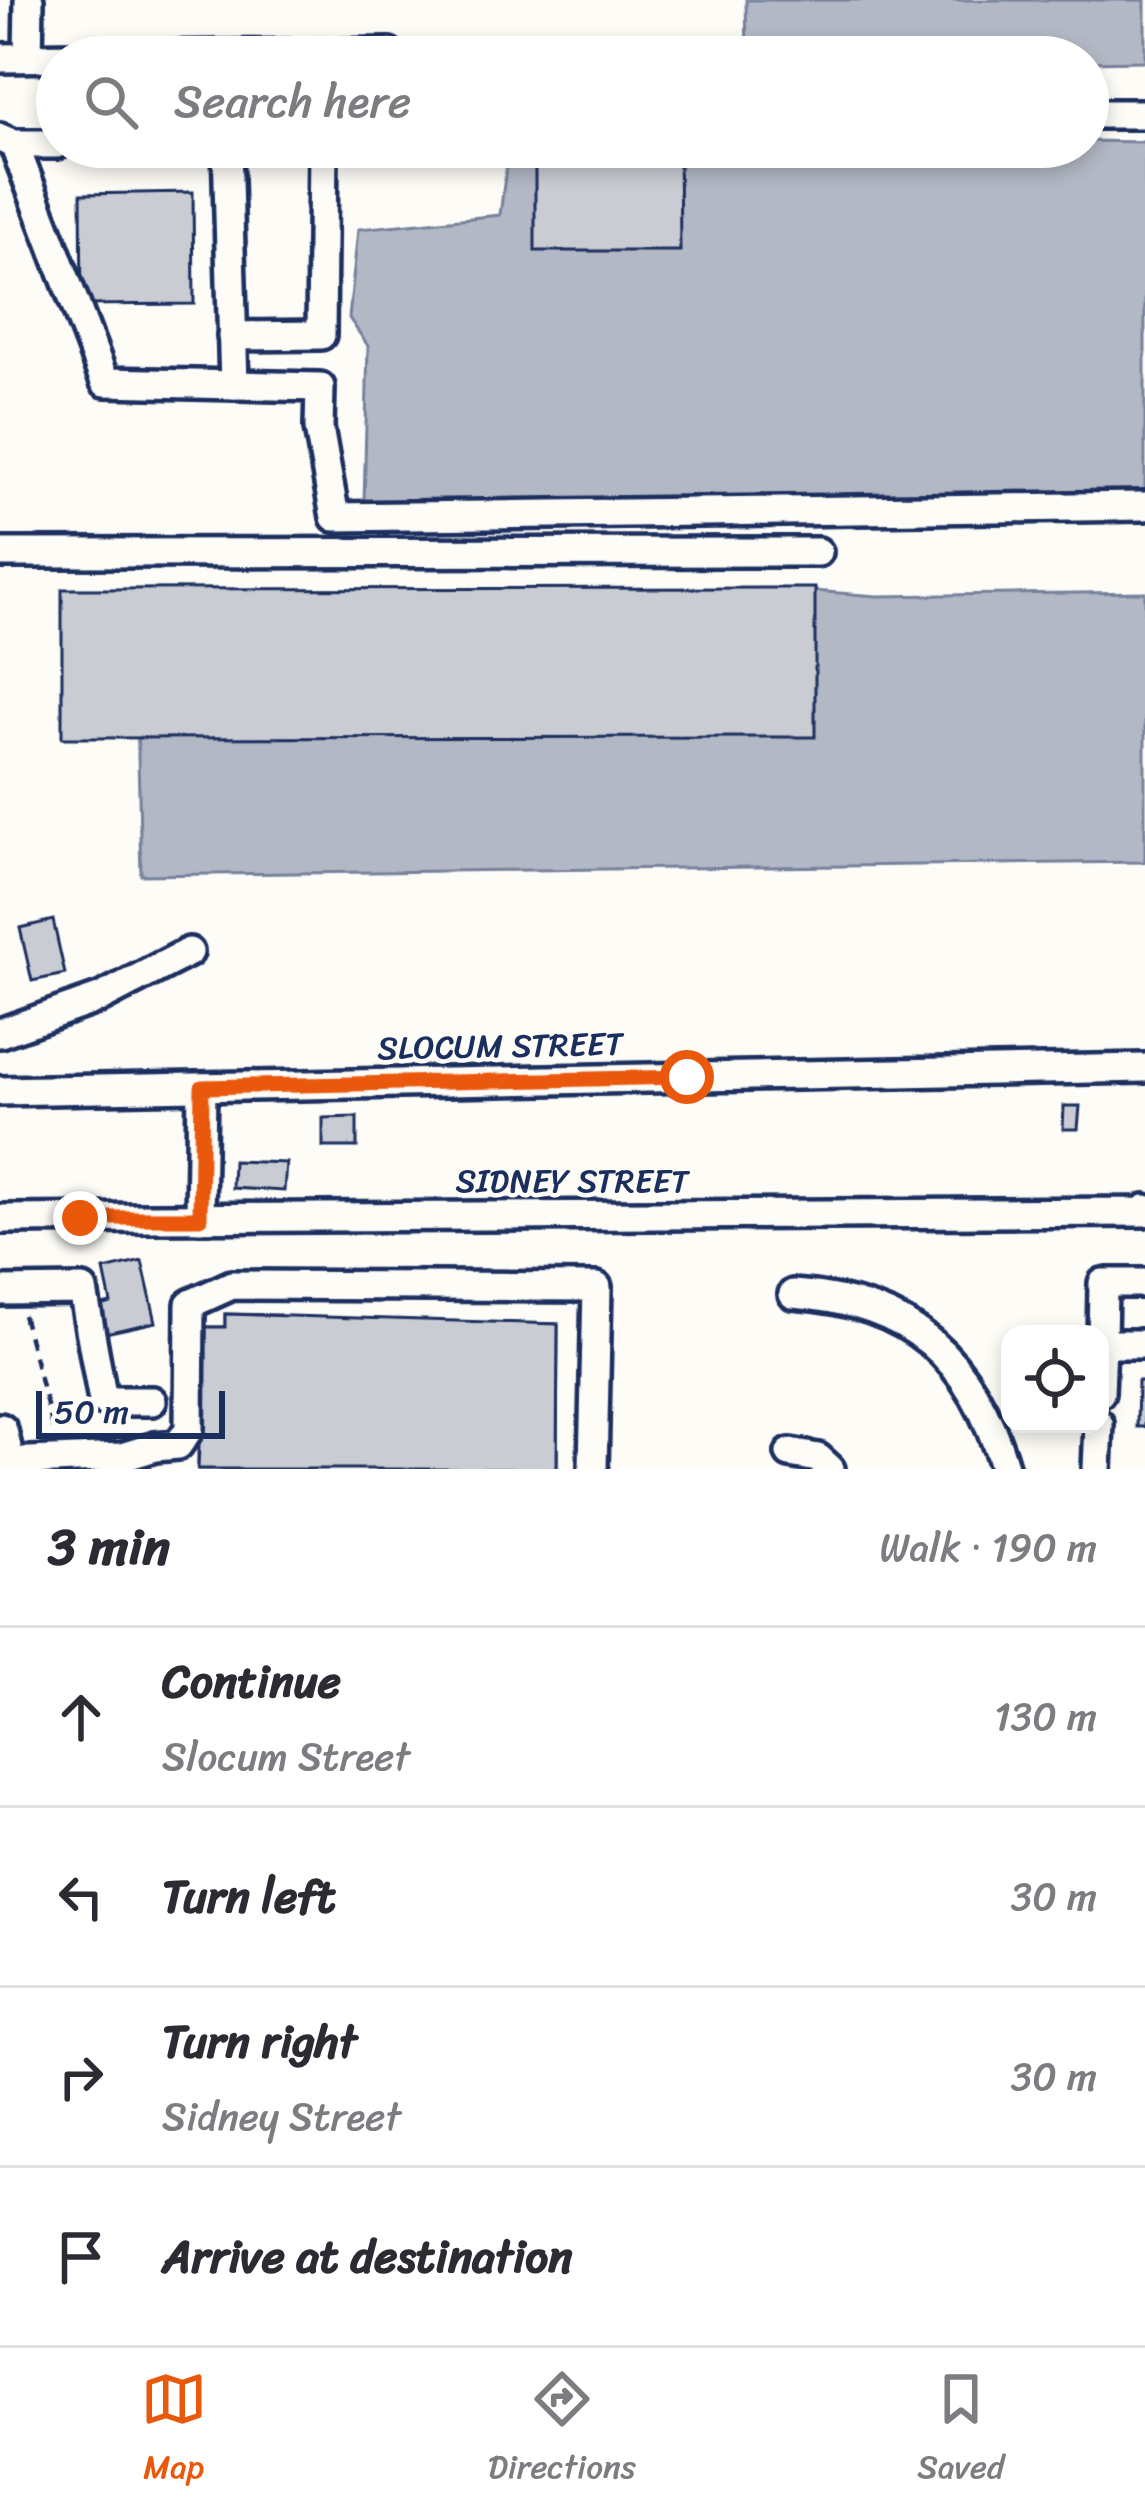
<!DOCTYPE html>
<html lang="en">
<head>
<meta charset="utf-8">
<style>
	body { margin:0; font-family:Sriracha,sans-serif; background:#f7f7f7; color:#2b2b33 }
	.controls { position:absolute; right:36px; bottom:36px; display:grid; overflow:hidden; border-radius:24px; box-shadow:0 6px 18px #0003 }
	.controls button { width:108px; height:108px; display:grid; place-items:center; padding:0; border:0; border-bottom:3px solid #e1e1e2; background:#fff; color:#2b2b33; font:60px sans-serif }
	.scale { position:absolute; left:36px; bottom:30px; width:189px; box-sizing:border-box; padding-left:12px; border:6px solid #1b2f5e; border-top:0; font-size:33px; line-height:42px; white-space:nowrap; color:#1b2f5e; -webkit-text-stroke:9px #fdfcf7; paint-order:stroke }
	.stop { position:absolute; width:36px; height:36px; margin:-27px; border:9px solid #ea580c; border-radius:50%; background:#fff }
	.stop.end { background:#ea580c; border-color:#fff; box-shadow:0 3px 12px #0008 }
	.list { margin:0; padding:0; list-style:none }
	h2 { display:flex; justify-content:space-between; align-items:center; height:156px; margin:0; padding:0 48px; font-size:51px }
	h2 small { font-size:39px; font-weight:400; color:#7c7c81 }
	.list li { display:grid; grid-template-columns:78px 1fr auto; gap:36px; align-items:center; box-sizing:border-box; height:180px; padding:0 48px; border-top:3px solid #e1e1e2 }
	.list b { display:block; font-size:45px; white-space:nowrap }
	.list p { margin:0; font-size:39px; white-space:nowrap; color:#7c7c81 }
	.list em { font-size:39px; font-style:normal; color:#7c7c81 }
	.icon { flex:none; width:66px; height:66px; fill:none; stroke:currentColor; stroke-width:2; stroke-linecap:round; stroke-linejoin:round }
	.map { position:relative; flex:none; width:1145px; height:1469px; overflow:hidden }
	.search { position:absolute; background:#fff; box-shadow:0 6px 18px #0003; left:36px; right:36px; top:36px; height:132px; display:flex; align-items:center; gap:30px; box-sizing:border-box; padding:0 42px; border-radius:66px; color:#7c7c81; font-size:45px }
	.sheet { height:876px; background:#fff }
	nav { display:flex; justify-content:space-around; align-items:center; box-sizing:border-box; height:168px; border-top:3px solid #e1e1e2; background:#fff; font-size:33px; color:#7c7c81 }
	nav a { display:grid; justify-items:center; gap:6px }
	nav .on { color:#ea580c }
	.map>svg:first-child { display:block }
</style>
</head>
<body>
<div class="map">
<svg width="1145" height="1469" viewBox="0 0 1145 1469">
	<rect width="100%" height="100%" fill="#fdfcf7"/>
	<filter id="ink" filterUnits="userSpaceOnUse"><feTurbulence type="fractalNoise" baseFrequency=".00833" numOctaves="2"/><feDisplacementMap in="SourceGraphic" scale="24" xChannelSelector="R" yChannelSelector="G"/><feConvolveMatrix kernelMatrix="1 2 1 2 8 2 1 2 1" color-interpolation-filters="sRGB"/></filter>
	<g filter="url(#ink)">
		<g fill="#b3b8c5" stroke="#76819c" stroke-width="3">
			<polygon points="746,0 1145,0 1145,61 1088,62 1088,57 747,57"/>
			<polygon points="1088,141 1145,142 1145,497 364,503 368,346 349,318 358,229 500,215 508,153 662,147 1088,147"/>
			<polygon points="814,591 877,596 1145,592 1145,862 141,875 134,596"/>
		</g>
		<g fill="#c9ccd3" stroke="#1b2f5e" stroke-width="3">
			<polygon points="535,147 679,147 680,251 535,251"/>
			<polygon points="193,192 194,304 82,305 81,194"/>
			<polygon points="815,588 815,737 62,738 62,589"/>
			<polygon points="53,920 65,974 32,981 20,928"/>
			<polygon points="1064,1106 1080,1106 1078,1129 1063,1129"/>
			<polygon points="357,1117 357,1147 323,1147 323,1118"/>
			<polygon points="233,1161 286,1163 284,1191 232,1188"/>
			<polygon points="142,1261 156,1322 87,1337 81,1310 111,1303 104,1270"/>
			<polygon points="225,1314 279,1315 279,1323 558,1324 557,1469 490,1469 490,1392 286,1391 286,1407 293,1407 293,1427 309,1427 309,1469 198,1469 198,1327 225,1327"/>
			<polygon points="225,1314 558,1324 557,1469 198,1469 204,1327 225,1327"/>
			<polygon points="1138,1381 1145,1381 1145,1427 1137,1427"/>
		</g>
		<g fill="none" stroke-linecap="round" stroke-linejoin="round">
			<g stroke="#1b2f5e" stroke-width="36">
				<g id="minor">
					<polyline points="28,57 29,0"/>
					<polyline points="0,58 389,53"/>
					<polyline points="1088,114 1145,114"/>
					<polyline points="0,138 14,144 57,144"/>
					<polyline points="14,144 105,382 320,387 319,428 335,517 1145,506"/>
					<polyline points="227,147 234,385"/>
					<polyline points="232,336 321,335 323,147"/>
					<polyline points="0,553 818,552"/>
					<polyline points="0,1033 102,997 189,952"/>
					<polyline points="0,1091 1145,1068"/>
					<polyline points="200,1218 202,1087"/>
					<polyline points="0,1219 1144,1212 1145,1209"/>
					<polyline points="0,1291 83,1290 103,1401 152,1401"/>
					<path d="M793 1294C911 1302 972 1357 1005 1469"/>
					<polyline points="1102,1344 1103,1283 1145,1283"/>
					<polyline points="1100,1393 1102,1344 1145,1344"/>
					<polyline points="790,1453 818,1458 830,1469"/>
					<polyline points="7,1462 122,1457 155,1447 178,1445 189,1429 190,1304 232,1285 597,1287 593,1469"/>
					<polyline points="1097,1469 1099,1424"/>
				</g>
			</g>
			<g stroke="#1b2f5e" stroke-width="42">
				<polyline id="major" points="0,1431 9,1469"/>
			</g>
			<polyline stroke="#1b2f5e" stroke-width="4.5" stroke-dasharray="12 9" stroke-linecap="butt" points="23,1315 54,1432"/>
			<use href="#minor" stroke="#fdfcf7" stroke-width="27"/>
			<use href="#major" stroke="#fdfcf7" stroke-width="33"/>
		</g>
	</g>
	<g fill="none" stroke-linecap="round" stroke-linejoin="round" filter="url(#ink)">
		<polyline stroke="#ea580c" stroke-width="15" points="80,1218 200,1218 202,1087 687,1077"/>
	</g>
	<g text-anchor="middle" stroke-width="9" stroke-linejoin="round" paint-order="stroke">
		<g font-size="33" fill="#1b2f5e" stroke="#fdfcf7">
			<text transform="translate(500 1045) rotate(-1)" y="12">SLOCUM STREET</text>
			<text x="572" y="1192">SIDNEY STREET</text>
		</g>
	</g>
</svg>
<div class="controls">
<button><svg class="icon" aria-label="locate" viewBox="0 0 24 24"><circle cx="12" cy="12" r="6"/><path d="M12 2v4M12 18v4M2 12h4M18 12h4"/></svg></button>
</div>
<div class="scale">50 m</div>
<div class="stop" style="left:687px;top:1077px"></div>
<div class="stop end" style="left:80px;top:1218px"></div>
<div class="search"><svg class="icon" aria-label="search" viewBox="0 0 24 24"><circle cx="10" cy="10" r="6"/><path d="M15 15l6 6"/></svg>Search here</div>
</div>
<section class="sheet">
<h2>3 min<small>Walk · 190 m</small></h2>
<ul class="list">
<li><svg class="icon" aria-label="ahead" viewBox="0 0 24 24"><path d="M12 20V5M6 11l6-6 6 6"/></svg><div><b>Continue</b><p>Slocum Street</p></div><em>130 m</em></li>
<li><svg class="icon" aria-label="left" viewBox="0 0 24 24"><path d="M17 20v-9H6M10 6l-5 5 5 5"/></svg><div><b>Turn left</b></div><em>30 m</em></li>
<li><svg class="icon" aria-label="right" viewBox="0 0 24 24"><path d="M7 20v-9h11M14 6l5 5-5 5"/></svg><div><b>Turn right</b><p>Sidney Street</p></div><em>30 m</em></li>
<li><svg class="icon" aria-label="arrive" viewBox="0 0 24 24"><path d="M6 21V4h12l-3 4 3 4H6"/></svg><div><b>Arrive at destination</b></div></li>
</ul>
</section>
<nav>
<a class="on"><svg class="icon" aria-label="map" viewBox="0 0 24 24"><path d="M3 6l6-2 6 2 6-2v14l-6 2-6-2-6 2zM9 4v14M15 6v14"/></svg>Map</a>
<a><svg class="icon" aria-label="directions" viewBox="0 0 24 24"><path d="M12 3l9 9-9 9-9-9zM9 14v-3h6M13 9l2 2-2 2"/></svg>Directions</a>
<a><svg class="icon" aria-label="saved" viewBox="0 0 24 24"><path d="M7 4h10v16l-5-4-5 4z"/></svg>Saved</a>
</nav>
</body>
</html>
